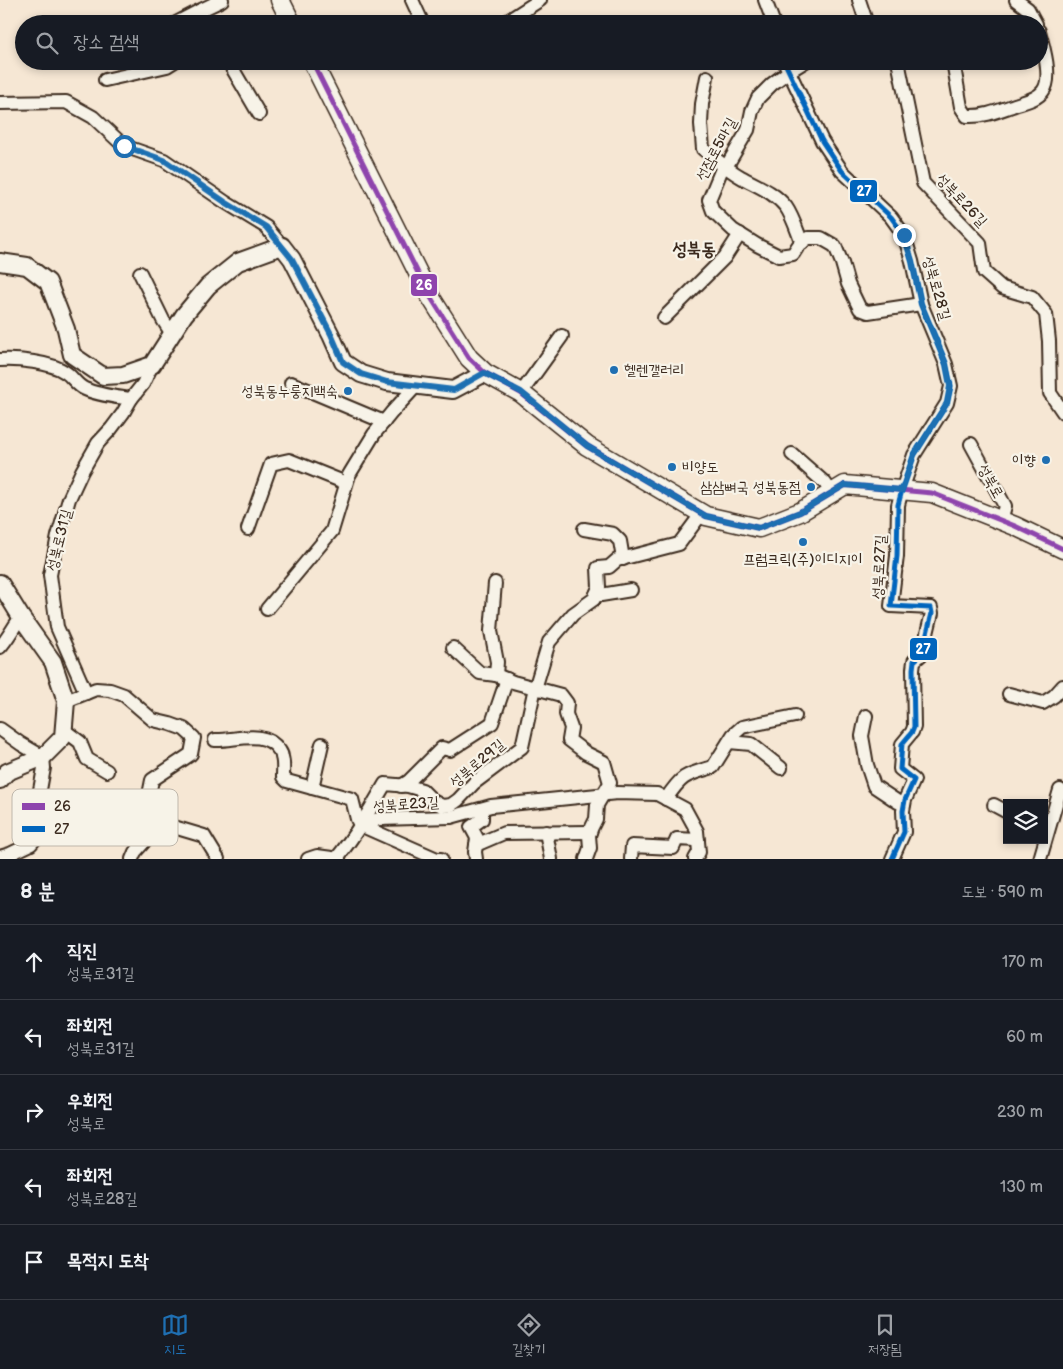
<!DOCTYPE html>
<html lang="ko">
<head>
<meta charset="utf-8">
<style>
	body { margin:0; font-family:"Balsamiq Sans","Poor Story",sans-serif; background:#20242c; color:#f1f3f6 }
	.controls { position:absolute; right:15px; bottom:15px; display:grid; overflow:hidden; border-radius:0px; box-shadow:0 2px 8px #0003 }
	.controls button { width:45px; height:45px; display:grid; place-items:center; padding:0; border:0; border-bottom:1px solid #363941; background:#171b24; color:#f1f3f6; font:25px sans-serif }
	.stop { position:absolute; width:15px; height:15px; margin:-11px; border:4px solid #1f6fb2; border-radius:50%; background:#fff }
	.stop.end { background:#1f6fb2; border-color:#fff; box-shadow:0 1px 5px #0008 }
	.list { margin:0; padding:0; list-style:none }
	h2 { display:flex; justify-content:space-between; align-items:center; height:65px; margin:0; padding:0 20px; font-size:21px }
	h2 small { font-size:16px; font-weight:400; color:#9ea1a6 }
	.list li { display:grid; grid-template-columns:32px 1fr auto; gap:15px; align-items:center; box-sizing:border-box; height:75px; padding:0 20px; border-top:1px solid #363941 }
	.list b { display:block; font-size:19px; white-space:nowrap }
	.list p { margin:0; font-size:16px; white-space:nowrap; color:#9ea1a6 }
	.list em { font-size:16px; font-style:normal; color:#9ea1a6 }
	.icon { flex:none; width:28px; height:28px; fill:none; stroke:currentColor; stroke-width:2; stroke-linecap:round; stroke-linejoin:round }
	.map { position:relative; flex:none; width:1063px; height:859px; overflow:hidden }
	.search { position:absolute; background:#171b24; box-shadow:0 2px 8px #0003; left:15px; right:15px; top:15px; height:55px; display:flex; align-items:center; gap:12px; box-sizing:border-box; padding:0 18px; border-radius:28px; color:#9ea1a6; font-size:19px }
	.sheet { height:440px; background:#171b24 }
	nav { display:flex; justify-content:space-around; align-items:center; box-sizing:border-box; height:70px; border-top:1px solid #363941; background:#171b24; font-size:14px; color:#9ea1a6 }
	nav a { display:grid; justify-items:center; gap:2px }
	nav .on { color:#1f6fb2 }
	.map>svg:first-child { display:block }
</style>
</head>
<body>
<div class="map">
<svg width="1063" height="859" viewBox="0 0 1063 859">
	<rect width="100%" height="100%" fill="#f6e7d4"/>
	<filter id="ink" filterUnits="userSpaceOnUse"><feTurbulence type="fractalNoise" baseFrequency=".02" numOctaves="2"/><feDisplacementMap in="SourceGraphic" scale="10" xChannelSelector="R" yChannelSelector="G"/><feConvolveMatrix kernelMatrix="1 2 1 2 8 2 1 2 1" color-interpolation-filters="sRGB"/></filter>
	<g filter="url(#ink)">
		<g fill="none" stroke-linecap="round" stroke-linejoin="round">
			<g stroke="#3b2a1e" stroke-width="16">
				<g id="minor">
					<polyline points="412,0 423,24"/>
					<polyline points="765,0 774,24"/>
					<polyline points="859,0 867,24"/>
					<polyline points="1016,0 1028,9 1036,24"/>
					<polyline points="174,24 199,11"/>
					<polyline points="207,24 199,11 222,0"/>
					<polyline points="503,24 540,0"/>
					<polyline points="911,24 913,24"/>
					<polyline points="228,61 259,114"/>
					<polyline points="784,61 822,141 842,171 891,217 904,235 912,261 921,304 946,364 951,386 947,403 914,455 902,490 898,505 897,556 891,606 931,608 932,613 922,654 914,661 913,669 914,727 912,732 902,744 900,769 914,780 905,800 903,811 904,832 892,859"/>
					<polyline points="806,61 788,72 772,84 758,98 752,111 748,130 729,162 721,171 709,200 713,211 733,230 757,245 779,256 793,254 798,246 808,238 821,238 835,246 842,263 848,284 860,309 868,312 921,304"/>
					<polyline points="898,61 923,183 980,243 984,272 1002,288 1032,297 1046,314 1049,341 1050,393 1063,412"/>
					<path d="M953 61 961 107 967 116C983 117 998 111 1012 106 1022 102 1037 100 1043 91 1053 79 1043 45 1039 31"/>
					<path d="M707 77 702 104 701 124 703 149C716 159 727 169 741 177 757 186 774 192 786 207 793 217 797 231 802 243"/>
					<polyline points="105,80 167,66 175,61"/>
					<polyline points="0,103 66,102 93,117 124,146 164,160 225,202 266,227 282,246"/>
					<polyline points="140,273 163,320 172,334"/>
					<polyline points="664,318 725,257 740,234"/>
					<path d="M0 360C17 359 50 362 65 372 72 376 77 386 85 389 97 395 118 397 131 399"/>
					<polyline points="291,383 384,422"/>
					<polyline points="521,393 562,336"/>
					<polyline points="971,444 1005,506 1001,521"/>
					<polyline points="792,454 825,483 832,493"/>
					<polyline points="248,529 271,464 289,460 346,483"/>
					<polyline points="584,529 613,534 620,541 623,559"/>
					<polyline points="495,583 491,631 497,662 496,675"/>
					<polyline points="596,594 601,595 631,590"/>
					<polyline points="267,609 332,531 349,475 374,434 392,412 417,385"/>
					<path d="M0 647C7 640 14 626 21 617"/>
					<polyline points="453,648 480,673 496,675 513,682 561,695 567,703 566,714 571,728 569,740 586,753 604,762 610,783 597,805 596,819 592,827 589,835 590,848 586,859"/>
					<polyline points="86,693 57,627 50,575 58,536 69,499 82,471 98,443 111,429 123,413 131,399 143,384 152,365"/>
					<polyline points="1009,694 1043,703 1054,696 1063,686"/>
					<polyline points="66,701 96,689 110,690 124,695 153,720 170,724 184,729 194,738 191,754 152,780 147,805 157,822 204,836 218,859"/>
					<polyline points="866,716 862,736 867,765 874,786 898,802 904,804"/>
					<polyline points="0,729 21,744 43,757 44,768 40,790 43,805 41,832 31,844 10,854 0,857"/>
					<polyline points="64,730 80,742 87,759 107,771"/>
					<path d="M215 740C236 741 264 728 279 750 281 753 282 754 282 757 284 763 283 771 283 777L287 781 352 799 357 819 360 825"/>
					<polyline points="729,742 751,744 781,768"/>
					<polyline points="401,786 409,781 442,748 450,750 492,723 507,679"/>
					<polyline points="312,788 322,744"/>
					<path d="M666 799C682 775 685 775 713 767L733 735 742 727 795 716"/>
					<polyline points="994,805 1007,812"/>
					<polyline points="360,825 379,819 451,817 491,806 617,793 657,794 685,809 697,831 699,852 695,859"/>
					<polyline points="360,825 437,859 441,859"/>
					<polyline points="546,832 551,859"/>
					<polyline points="476,845 504,833 590,832"/>
					<polyline points="132,859 135,852 144,842"/>
					<polyline points="308,859 317,856 339,859"/>
					<path d="M336 859C355 836 370 810 385 784L408 786 422 790 433 801 442 806 451 805 458 800 474 783 522 747 534 692 549 642 573 614 594 599 599 587 598 568 609 567 617 560 679 544 702 513"/>
					<polyline points="476,859 475,852 477,838 471,827 482,819 482,809"/>
					<polyline points="631,859 632,846 673,848 677,839 698,840"/>
					<polyline points="1040,859 1060,790"/>
				</g>
			</g>
			<g stroke="#3b2a1e" stroke-width="20">
				<g id="tertiary">
					<polyline points="0,262 27,266 48,282 66,329 72,355 103,376 123,375 152,365 184,315 208,286 238,262 282,246 292,259 331,335 343,362 361,374 387,382 453,390 485,373"/>
					<polyline points="0,583 21,617 53,662 66,701 63,737 43,757 7,772 0,780"/>
				</g>
			</g>
			<g stroke="#3b2a1e" stroke-width="21">
				<g id="secondary">
					<polyline points="280,0 292,24"/>
					<polyline points="312,61 428,293 469,358 485,373 521,393 587,446 706,516 759,528 800,512 845,485 932,493 1015,526 1063,549"/>
				</g>
			</g>
			<use href="#minor" stroke="#f7f3e8" stroke-width="12"/>
			<use href="#tertiary" stroke="#f7f3e8" stroke-width="16"/>
			<use href="#secondary" stroke="#f7f3e8" stroke-width="18"/>
			<g stroke="#f7f3e8" stroke-width="9">
				<polyline id="bus-1" points="312,61 428,293 469,358 485,373 521,393 587,446 706,516 759,528 800,512 845,485 932,493 1015,526 1063,549"/>
			</g>
			<g stroke="#f7f3e8" stroke-width="9">
				<polyline id="bus-2" points="784,61 822,141 842,171 891,217 904,235 912,261 921,304 946,364 951,386 947,403 914,455 902,490 898,505 897,556 891,606 931,608 932,613 922,654 914,661 913,669 914,727 912,732 902,744 900,769 914,780 905,800 903,811 904,832 892,859"/>
			</g>
			<use href="#bus-1" stroke="#8e44ad" stroke-width="5"/>
			<use href="#bus-2" stroke="#0065bd" stroke-width="5"/>
		</g>
	</g>
	<g fill="none" stroke-linecap="round" stroke-linejoin="round" filter="url(#ink)">
		<polyline stroke="#1f6fb2" stroke-width="6" points="124,146 164,160 225,202 266,227 292,259 331,334 343,362 361,374 387,382 454,390 484,373 521,392 587,446 706,516 759,528 800,512 845,485 902,490 914,455 947,403 950,386 946,364 921,304 912,261 904,235"/>
	</g>
	<g fill="#1f6fb2" stroke="#f7f3e8" stroke-width="2">
		<circle cx="614" cy="370" r="5"/>
		<circle cx="348" cy="391" r="5"/>
		<circle cx="1046" cy="460" r="5"/>
		<circle cx="672" cy="467" r="5"/>
		<circle cx="811" cy="487" r="5"/>
		<circle cx="803" cy="542" r="5"/>
	</g>
	<g text-anchor="middle" stroke-width="4.5" stroke-linejoin="round" paint-order="stroke">
		<g font-size="15" fill="#3b2a1e" stroke="#f7f3e8">
			<text transform="translate(716 149) rotate(-62)" y="5">선잠로5마길</text>
			<text transform="translate(962 200) rotate(47)" y="5">성북로26길</text>
			<text transform="translate(937 288) rotate(74)" y="5">성북로28길</text>
			<text transform="translate(991 481) rotate(61)" y="5">성북로</text>
			<text transform="translate(59 540) rotate(-76)" y="5">성북로31길</text>
			<text transform="translate(879 567) rotate(-87)" y="5">성북로27길</text>
			<text transform="translate(477 763) rotate(-40)" y="5">성북로29길</text>
			<text transform="translate(406 804) rotate(-4)" y="5">성북로23길</text>
		</g>
		<g font-size="15" fill="#3b2a1e" stroke="#f7f3e8" text-anchor="end">
			<text x="624" y="375" text-anchor="start">헬렌갤러리</text>
			<text x="338" y="396">성북동누룽지백숙</text>
			<text x="1036" y="465">이향</text>
			<text x="682" y="472" text-anchor="start">비양도</text>
			<text x="801" y="492">삼삼뼈국 성북동점</text>
			<text x="803" y="564" text-anchor="middle">프럼크릭(주)이디지이</text>
		</g>
		<g font-size="18" font-weight="bold" fill="#3b2a1e" stroke="#f7f3e8">
			<text x="694" y="255">성북동</text>
		</g>
	</g>
	<rect x="12" y="789" width="166" height="57" rx="8" fill="#f7f3e8" stroke="#bfb7ab" stroke-width="1"/>
	<rect x="22" y="803" width="23" height="7" fill="#8e44ad"/>
	<rect x="22" y="826" width="23" height="6" fill="#0065bd"/>
	<g font-size="14" fill="#3b2a1e">
		<text x="54" y="811">26</text>
		<text x="54" y="834">27</text>
	</g>
	<g stroke="#f7f3e8" stroke-width="2">
		<rect x="849" y="179" width="29" height="24" rx="5" fill="#0065bd"/>
		<rect x="410" y="273" width="28" height="24" rx="5" fill="#8e44ad"/>
		<rect x="909" y="637" width="29" height="24" rx="5" fill="#0065bd"/>
	</g>
	<g font-size="14" text-anchor="middle" font-weight="bold" fill="#fff">
		<text x="864" y="196">27</text>
		<text x="424" y="290">26</text>
		<text x="923" y="654">27</text>
	</g>
</svg>
<div class="controls">
<button><svg class="icon" aria-label="layers" viewBox="0 0 24 24"><path d="M12 4l9 5-9 5-9-5zM3 14l9 5 9-5"/></svg></button>
</div>
<div class="stop" style="left:124px;top:146px"></div>
<div class="stop end" style="left:904px;top:235px"></div>
<div class="search"><svg class="icon" aria-label="search" viewBox="0 0 24 24"><circle cx="10" cy="10" r="6"/><path d="M15 15l6 6"/></svg>장소 검색</div>
</div>
<section class="sheet">
<h2>8 분<small>도보 · 590 m</small></h2>
<ul class="list">
<li><svg class="icon" aria-label="ahead" viewBox="0 0 24 24"><path d="M12 20V5M6 11l6-6 6 6"/></svg><div><b>직진</b><p>성북로31길</p></div><em>170 m</em></li>
<li><svg class="icon" aria-label="left" viewBox="0 0 24 24"><path d="M17 20v-9H6M10 6l-5 5 5 5"/></svg><div><b>좌회전</b><p>성북로31길</p></div><em>60 m</em></li>
<li><svg class="icon" aria-label="right" viewBox="0 0 24 24"><path d="M7 20v-9h11M14 6l5 5-5 5"/></svg><div><b>우회전</b><p>성북로</p></div><em>230 m</em></li>
<li><svg class="icon" aria-label="left" viewBox="0 0 24 24"><path d="M17 20v-9H6M10 6l-5 5 5 5"/></svg><div><b>좌회전</b><p>성북로28길</p></div><em>130 m</em></li>
<li><svg class="icon" aria-label="arrive" viewBox="0 0 24 24"><path d="M6 21V4h12l-3 4 3 4H6"/></svg><div><b>목적지 도착</b></div></li>
</ul>
</section>
<nav>
<a class="on"><svg class="icon" aria-label="map" viewBox="0 0 24 24"><path d="M3 6l6-2 6 2 6-2v14l-6 2-6-2-6 2zM9 4v14M15 6v14"/></svg>지도</a>
<a><svg class="icon" aria-label="directions" viewBox="0 0 24 24"><path d="M12 3l9 9-9 9-9-9zM9 14v-3h6M13 9l2 2-2 2"/></svg>길찾기</a>
<a><svg class="icon" aria-label="saved" viewBox="0 0 24 24"><path d="M7 4h10v16l-5-4-5 4z"/></svg>저장됨</a>
</nav>
</body>
</html>
